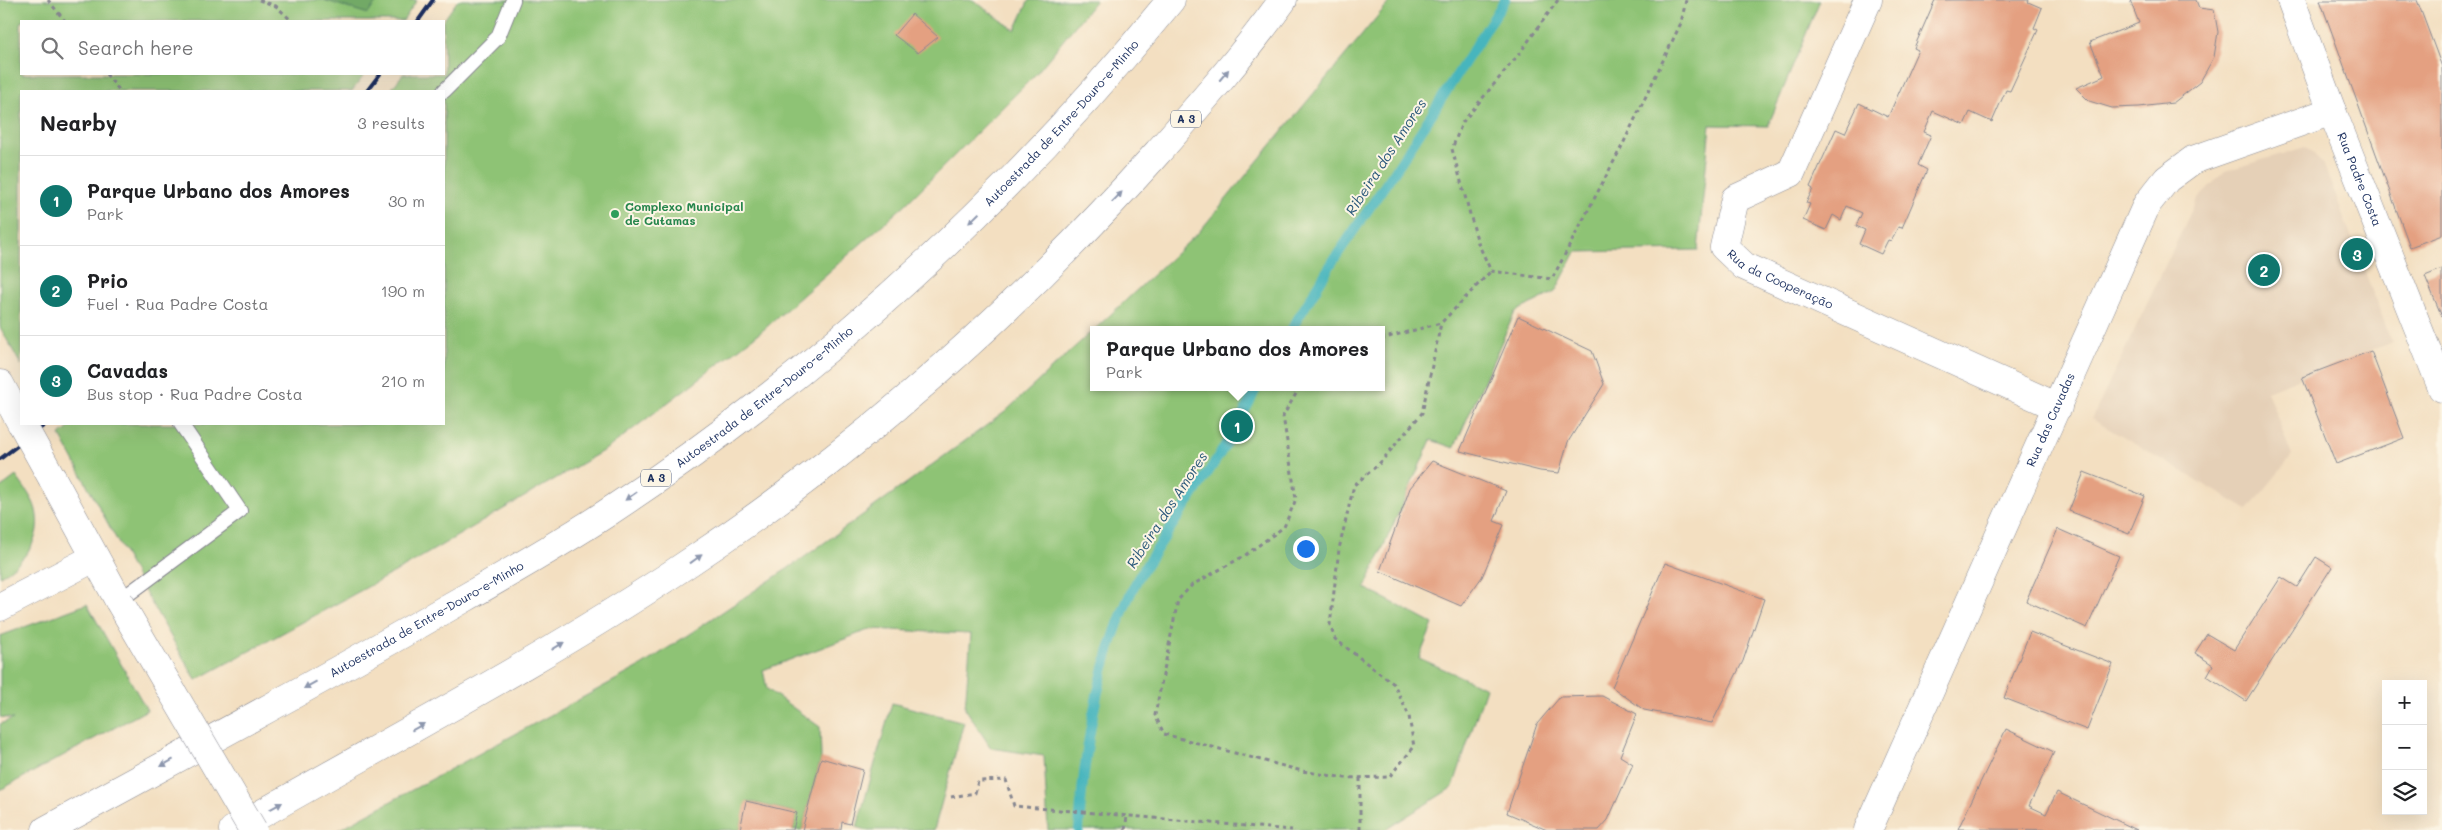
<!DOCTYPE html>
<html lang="en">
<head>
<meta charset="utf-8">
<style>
	body { margin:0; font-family:Mali,sans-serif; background:#f6f6f6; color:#202124 }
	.controls { position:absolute; right:15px; bottom:15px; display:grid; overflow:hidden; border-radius:0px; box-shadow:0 5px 20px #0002 }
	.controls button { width:45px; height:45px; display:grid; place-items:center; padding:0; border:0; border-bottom:1px solid #e0e0e0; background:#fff; color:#202124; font:25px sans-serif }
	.you { position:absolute; left:1305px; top:548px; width:18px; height:18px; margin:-12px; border:4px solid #fff; border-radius:50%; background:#1a73e8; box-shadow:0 0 0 8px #1a73e833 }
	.badge { display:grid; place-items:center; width:32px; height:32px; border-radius:50%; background:#0f766e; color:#fff; font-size:16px; font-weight:700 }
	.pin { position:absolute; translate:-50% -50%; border:2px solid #fff; box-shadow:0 1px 5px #0006 }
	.popup { position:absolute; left:1090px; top:326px; width:295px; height:65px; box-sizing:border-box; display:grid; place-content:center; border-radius:0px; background:#fff; filter:drop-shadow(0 1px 4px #0005); font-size:16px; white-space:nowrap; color:#757577 }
	.popup b { font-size:19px; color:#202124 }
	.popup::after { content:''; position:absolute; left:50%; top:100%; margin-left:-10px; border:10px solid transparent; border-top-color:#fff }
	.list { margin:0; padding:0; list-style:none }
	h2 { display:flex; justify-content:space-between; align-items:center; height:65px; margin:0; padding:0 20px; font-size:21px }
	h2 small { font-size:16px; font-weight:400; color:#757577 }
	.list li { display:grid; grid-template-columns:32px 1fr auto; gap:15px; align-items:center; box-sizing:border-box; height:90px; padding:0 20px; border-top:1px solid #e0e0e0 }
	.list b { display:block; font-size:19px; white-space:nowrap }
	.list p { margin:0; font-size:16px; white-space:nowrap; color:#757577 }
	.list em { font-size:16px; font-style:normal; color:#757577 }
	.icon { flex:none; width:28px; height:28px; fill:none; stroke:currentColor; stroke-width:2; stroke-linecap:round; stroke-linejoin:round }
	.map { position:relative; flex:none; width:2442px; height:830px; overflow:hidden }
	.search { position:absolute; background:#fff; box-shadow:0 5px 20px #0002; left:20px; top:20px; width:425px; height:55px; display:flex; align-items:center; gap:12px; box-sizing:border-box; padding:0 18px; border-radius:0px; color:#757577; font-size:19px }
	.panel { position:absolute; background:#fff; box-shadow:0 5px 20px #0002; left:20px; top:90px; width:425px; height:335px; border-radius:0px }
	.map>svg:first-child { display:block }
</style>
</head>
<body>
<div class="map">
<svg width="2442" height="830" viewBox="0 0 2442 830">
	<rect width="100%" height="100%" fill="#fcf5e5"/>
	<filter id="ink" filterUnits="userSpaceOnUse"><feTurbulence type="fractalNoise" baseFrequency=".02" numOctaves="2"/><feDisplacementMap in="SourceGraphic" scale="10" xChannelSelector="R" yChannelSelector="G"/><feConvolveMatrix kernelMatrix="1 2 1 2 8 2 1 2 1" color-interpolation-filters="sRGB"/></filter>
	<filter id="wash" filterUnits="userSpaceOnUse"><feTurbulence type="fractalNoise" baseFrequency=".0096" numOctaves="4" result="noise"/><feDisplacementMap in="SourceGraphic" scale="20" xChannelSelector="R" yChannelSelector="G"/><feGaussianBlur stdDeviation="1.12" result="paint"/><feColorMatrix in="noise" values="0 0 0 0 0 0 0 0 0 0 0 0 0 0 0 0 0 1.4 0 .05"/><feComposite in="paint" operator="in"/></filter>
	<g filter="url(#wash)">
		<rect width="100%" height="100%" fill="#f3dfc1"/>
		<polygon fill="#e5d0b7" points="2305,147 2323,163 2392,342 2267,391 2292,456 2248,510 2092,419 2197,199 2225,171"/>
		<g fill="#8ec375" stroke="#54796a">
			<polygon points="0,0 417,0 403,21 21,21 21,74 365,74 352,91 21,91 21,365 0,327"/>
			<polygon points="458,0 973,0 1015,30 1029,0 1096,0 1035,75 907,203 762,331 608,448 406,566 196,680 145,592 60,435 74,424 444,424 444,91 390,91 403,74 444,74 443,21"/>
			<polygon points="1391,0 1820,0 1768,126 1710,125 1698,250 1576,252 1555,292 1515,312 1454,448 1431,440 1365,588 1433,624 1419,658 1486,688 1453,787 1385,830 1048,830 1044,756 991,748 965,708 971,634 871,629 763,670 767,689 820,727 821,758 802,830 793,830 797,813 747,801 740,830 338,830 641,666 799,561 1005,412 1093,330 1093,387 1381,387 1381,330 1094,330 1199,232"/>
			<path d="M16 476C23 486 33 498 36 510 43 540 24 562 0 576V488Z"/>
			<polygon points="87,604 147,710 0,790 0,724 13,719 0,717 0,636"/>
			<polygon points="892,703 964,722 934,830 866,830 857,827"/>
		</g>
		<polygon fill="#72a966" stroke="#466c62" points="324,0 378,0 368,14"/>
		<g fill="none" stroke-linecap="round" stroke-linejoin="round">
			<g stroke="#46b5bd" stroke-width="10">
				<polyline points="1291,330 1333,261 1401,162 1505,0"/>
				<path d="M1079 830C1084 747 1099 655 1137 580 1147 562 1161 544 1172 526 1203 481 1233 437 1257 387"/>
			</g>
		</g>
		<g id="blocks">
			<g fill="#e4a081">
				<polygon points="1935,0 2029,0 2028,2 2042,8 2034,28 2038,30 2010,91 2006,90 1992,122 1970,112 1964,125 1933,111 1924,132 1931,135 1918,165 1927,170 1902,228 1898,227 1891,241 1888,240 1881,254 1859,244 1865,230 1856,226 1862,213 1847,206 1841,220 1833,215 1826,230 1803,220 1810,204 1806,203 1813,189 1810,187 1836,129 1845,133 1859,103 1888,117 1918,50 1914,48"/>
				<polygon points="2130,0 2196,0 2199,8 2214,10 2218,32 2214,57 2200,82 2173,103 2139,107 2112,108 2089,101 2076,88 2104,76 2090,42 2139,23"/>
				<polygon points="2320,0 2417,0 2442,67 2442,235 2410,247"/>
				<polygon points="912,14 938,37 918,53 894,35"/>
				<polygon points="2442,269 2442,317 2425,276"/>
				<polygon points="1518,316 1592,351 1604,384 1568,442 1559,473 1540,471 1460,451"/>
				<polygon points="2371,351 2404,438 2336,464 2302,377"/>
				<polygon points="1432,461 1506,491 1494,521 1504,525 1482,577 1461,606 1380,571 1410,488"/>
				<polygon points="2084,472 2145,496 2129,534 2069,511"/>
				<polygon points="2058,529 2119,556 2087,628 2026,601"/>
				<polygon points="2316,557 2332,567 2246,701 2207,676 2213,665 2195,653 2207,634 2234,650 2281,577 2297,587"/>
				<polygon points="1665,563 1764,599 1743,661 1712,723 1644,710 1612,687"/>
				<polygon points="2030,632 2113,664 2087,730 2004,698"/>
				<polygon points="1602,696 1637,714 1620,756 1633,764 1608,820 1599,830 1547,830 1507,813 1537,724 1560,697"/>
				<polygon points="2006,729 2054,752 2029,806 2046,814 2057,792 2137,830 1958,829"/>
				<polygon points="821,758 863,770 850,824 842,822 841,830 802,830"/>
				<polygon points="746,801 797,813 793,830 740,830"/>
			</g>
		</g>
	</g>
	<g filter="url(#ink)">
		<use href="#blocks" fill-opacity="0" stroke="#878790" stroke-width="1"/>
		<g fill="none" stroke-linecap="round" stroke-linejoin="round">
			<g stroke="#878790" stroke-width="16">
				<g id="lane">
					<polyline points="444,91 498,37 513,0"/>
					<polyline points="119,601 240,511 181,424"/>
				</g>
			</g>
			<g stroke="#878790" stroke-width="29">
				<g id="street">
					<path id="s1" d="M1868 0 1791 173 1735 199 1724 247 1744 266 2058 407"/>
					<polyline points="0,607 94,558"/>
					<path id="s2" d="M1868 830 2147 204 2167 179 2193 160 2332 111"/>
				</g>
			</g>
			<g stroke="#878790" stroke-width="29">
				<g id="secondary">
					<path id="s3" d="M2291 0 2332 111 2442 388"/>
					<polyline points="0,384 21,423"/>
					<polyline points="52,478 119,601"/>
				</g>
			</g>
			<g stroke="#878790" stroke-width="29">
				<g id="highway">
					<path id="s4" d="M46 830C170 762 295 695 418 625 482 588 546 553 607 513 821 372 1010 199 1171 0"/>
					<path d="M233 830C384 743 539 663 684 566 860 450 1018 309 1158 152 1201 103 1245 53 1283 0"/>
				</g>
			</g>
			<g stroke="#878790" stroke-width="3" stroke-dasharray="4 4" stroke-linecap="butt">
				<polyline points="48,0 65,21"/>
				<polyline points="259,0 276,6 292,21"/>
				<polyline points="1558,0 1519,54 1462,123 1452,149 1478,243 1491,271 1552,279 1623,144 1681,23 1686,0"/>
				<polyline points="106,74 120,91"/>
				<polyline points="1381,339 1441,323 1491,271"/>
				<polyline points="1300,387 1283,416 1296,499 1284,527 1244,556 1192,585 1178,600 1155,715 1164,734 1302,771 1345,778 1389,777 1414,747 1409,716 1394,684 1335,639 1330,625 1339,549 1354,485 1379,464 1422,413 1441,323"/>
				<polyline points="951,797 975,793 978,781 1006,780 1014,806 1292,830"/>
				<polyline points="1125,830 1127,816"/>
				<polyline points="1360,830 1360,778"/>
			</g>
			<use href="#lane" stroke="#fff" stroke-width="14"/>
			<use href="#street" stroke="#fff" stroke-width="28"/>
			<use href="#secondary" stroke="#fff" stroke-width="28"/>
			<use href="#highway" stroke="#fff" stroke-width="28"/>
			<g stroke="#1b2f5e" stroke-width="4">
				<polyline points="418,21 433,0"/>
				<polyline points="367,91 380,74"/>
				<polyline points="0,459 46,424"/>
			</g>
			<g stroke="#878790" stroke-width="29" stroke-linecap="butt">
				<g id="secondary-bridge">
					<polyline points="22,424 52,478"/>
					<polyline points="119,601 253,830"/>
				</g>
			</g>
			<use href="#secondary-bridge" stroke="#fff" stroke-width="28"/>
		</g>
		<defs><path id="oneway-solid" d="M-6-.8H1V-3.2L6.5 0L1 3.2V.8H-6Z" transform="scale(1.25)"/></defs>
		<g fill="#8d97ae">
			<use href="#oneway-solid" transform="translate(1224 75) rotate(-50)"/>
			<use href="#oneway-solid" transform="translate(1117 197) rotate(-46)"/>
			<use href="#oneway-solid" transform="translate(974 218) rotate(136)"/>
			<use href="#oneway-solid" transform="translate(631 496) rotate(145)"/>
			<use href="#oneway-solid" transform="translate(696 559) rotate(-36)"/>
			<use href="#oneway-solid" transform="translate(558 646) rotate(-31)"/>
			<use href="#oneway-solid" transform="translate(310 685) rotate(151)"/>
			<use href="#oneway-solid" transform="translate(418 727) rotate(-29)"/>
			<use href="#oneway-solid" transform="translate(167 763) rotate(151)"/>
			<use href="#oneway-solid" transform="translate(276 806) rotate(-29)"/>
		</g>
	</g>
	<circle fill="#2e9e5b" stroke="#fcf5e5" stroke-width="2" cx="615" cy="214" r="5"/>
	<g text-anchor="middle" stroke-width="4" stroke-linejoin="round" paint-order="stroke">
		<g fill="#fcf5e5" stroke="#5e6a86" stroke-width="1">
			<rect x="1171" y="110.5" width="30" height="17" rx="4"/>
			<rect x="641" y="469.5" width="30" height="17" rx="4"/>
		</g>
		<g font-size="11" font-weight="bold" fill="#1b2f5e">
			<text x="1186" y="123">A 3</text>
			<text x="656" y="482">A 3</text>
		</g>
		<g font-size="12" fill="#1b2f5e" stroke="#fcf5e5">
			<text dy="4" stroke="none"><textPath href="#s4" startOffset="1245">Autoestrada de Entre-Douro-e-Minho</textPath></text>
			<text dy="4" stroke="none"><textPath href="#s3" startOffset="192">Rua Padre Costa</textPath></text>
			<text dy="4" stroke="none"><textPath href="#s1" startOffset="366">Rua da Cooperação</textPath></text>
			<text dy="4" stroke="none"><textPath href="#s4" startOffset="840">Autoestrada de Entre-Douro-e-Minho</textPath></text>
			<text dy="4" stroke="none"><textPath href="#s2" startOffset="449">Rua das Cavadas</textPath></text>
			<text dy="4" stroke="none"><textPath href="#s4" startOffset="435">Autoestrada de Entre-Douro-e-Minho</textPath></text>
		</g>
		<g font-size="12" font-weight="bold" fill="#27864d" stroke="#fcf5e5" text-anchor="start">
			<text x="625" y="211">Complexo Municipal<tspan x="625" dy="14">de Cutamas</tspan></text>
		</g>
		<g font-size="14" font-style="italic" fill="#28577a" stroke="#fcf5e5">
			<text transform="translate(1386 157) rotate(-57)" y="5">Ribeira dos Amores</text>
			<text transform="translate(1167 510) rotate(-57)" y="5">Ribeira dos Amores</text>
		</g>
	</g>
</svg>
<div class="controls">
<button>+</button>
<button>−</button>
<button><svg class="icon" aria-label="layers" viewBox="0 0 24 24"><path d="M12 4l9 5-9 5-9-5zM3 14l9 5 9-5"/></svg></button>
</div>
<div class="you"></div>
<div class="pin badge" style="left:1237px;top:426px">1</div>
<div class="popup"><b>Parque Urbano dos Amores</b>Park</div>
<div class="pin badge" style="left:2264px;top:270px">2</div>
<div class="pin badge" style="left:2357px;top:254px">3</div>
<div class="search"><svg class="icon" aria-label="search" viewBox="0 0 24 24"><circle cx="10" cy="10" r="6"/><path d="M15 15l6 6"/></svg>Search here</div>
<section class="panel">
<h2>Nearby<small>3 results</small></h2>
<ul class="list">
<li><span class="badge">1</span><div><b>Parque Urbano dos Amores</b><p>Park</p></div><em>30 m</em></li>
<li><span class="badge">2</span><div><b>Prio</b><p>Fuel · Rua Padre Costa</p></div><em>190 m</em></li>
<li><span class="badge">3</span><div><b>Cavadas</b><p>Bus stop · Rua Padre Costa</p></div><em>210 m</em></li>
</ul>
</section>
</div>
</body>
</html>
